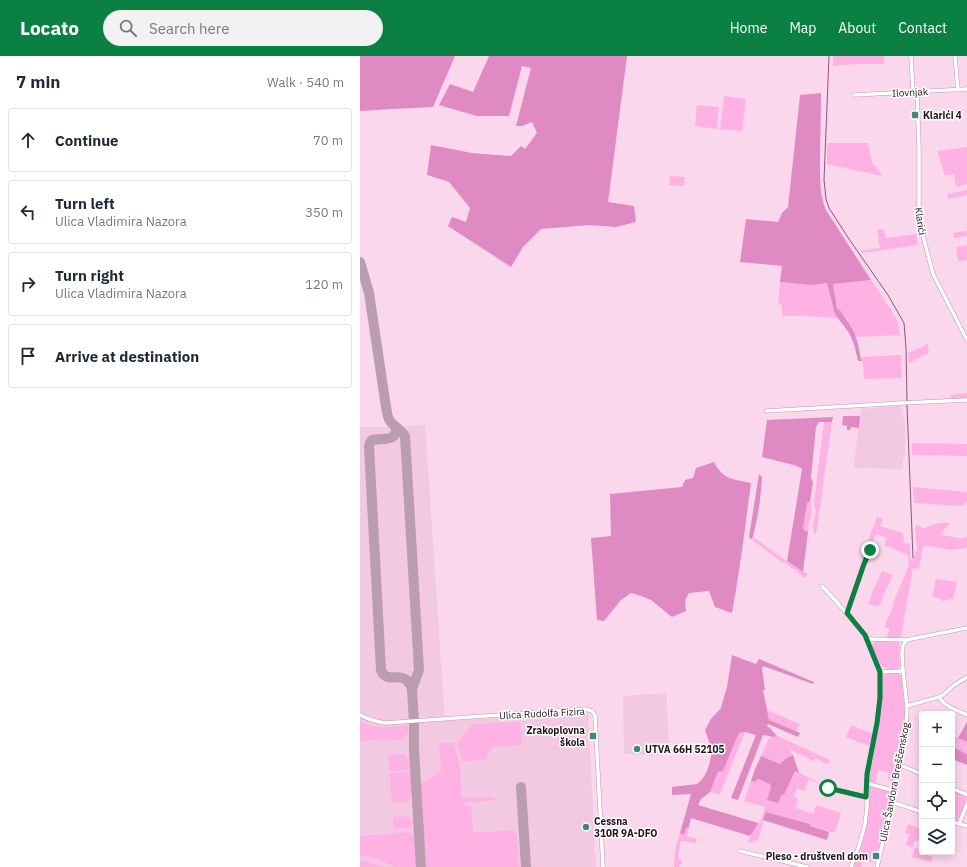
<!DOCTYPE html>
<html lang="en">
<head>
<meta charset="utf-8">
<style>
	body { margin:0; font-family:"IBM Plex Sans",sans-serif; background:#f2f2f3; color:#1f2937 }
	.controls { position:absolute; right:12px; bottom:12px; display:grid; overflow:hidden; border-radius:4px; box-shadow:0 2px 10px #0003 }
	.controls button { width:36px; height:36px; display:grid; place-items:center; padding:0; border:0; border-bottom:1px solid #e0e1e3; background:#fff; color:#1f2937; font:20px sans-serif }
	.stop { position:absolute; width:12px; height:12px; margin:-9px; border:3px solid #0b8043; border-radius:50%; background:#fff }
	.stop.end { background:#0b8043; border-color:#fff; box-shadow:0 1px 4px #0008 }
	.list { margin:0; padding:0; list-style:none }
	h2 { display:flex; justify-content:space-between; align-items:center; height:52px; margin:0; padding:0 16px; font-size:17px }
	h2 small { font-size:13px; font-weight:400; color:#747a83 }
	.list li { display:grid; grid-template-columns:26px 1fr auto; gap:12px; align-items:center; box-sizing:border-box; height:64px; margin:0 8px 8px; padding:0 8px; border:1px solid #e0e1e3; border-radius:4px }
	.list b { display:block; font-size:15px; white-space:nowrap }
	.list p { margin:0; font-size:13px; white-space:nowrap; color:#747a83 }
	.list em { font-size:13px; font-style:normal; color:#747a83 }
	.icon { flex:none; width:22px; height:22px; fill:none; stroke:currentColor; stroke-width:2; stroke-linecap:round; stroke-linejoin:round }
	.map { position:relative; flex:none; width:607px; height:811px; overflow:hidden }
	header { display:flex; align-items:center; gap:24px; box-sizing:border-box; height:56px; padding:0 20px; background:#0b8043; color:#fff }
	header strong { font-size:19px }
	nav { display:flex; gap:22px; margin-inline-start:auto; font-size:14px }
	.search { width:280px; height:36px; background:#f2f2f3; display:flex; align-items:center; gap:10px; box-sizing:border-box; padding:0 14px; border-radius:22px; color:#747a83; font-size:15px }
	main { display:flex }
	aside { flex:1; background:#fff }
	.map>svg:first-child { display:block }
</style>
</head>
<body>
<header>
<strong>Locato</strong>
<div class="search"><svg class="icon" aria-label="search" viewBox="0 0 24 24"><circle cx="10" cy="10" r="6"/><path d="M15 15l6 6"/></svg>Search here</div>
<nav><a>Home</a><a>Map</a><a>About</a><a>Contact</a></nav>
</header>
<main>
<aside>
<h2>7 min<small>Walk · 540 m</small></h2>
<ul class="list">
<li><svg class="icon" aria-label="ahead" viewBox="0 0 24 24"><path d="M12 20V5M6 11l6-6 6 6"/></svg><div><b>Continue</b></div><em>70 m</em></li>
<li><svg class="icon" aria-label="left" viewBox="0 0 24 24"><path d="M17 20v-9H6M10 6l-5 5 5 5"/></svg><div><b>Turn left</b><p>Ulica Vladimira Nazora</p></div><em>350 m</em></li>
<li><svg class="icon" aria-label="right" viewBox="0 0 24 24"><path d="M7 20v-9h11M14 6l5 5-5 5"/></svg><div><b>Turn right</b><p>Ulica Vladimira Nazora</p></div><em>120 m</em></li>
<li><svg class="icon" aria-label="arrive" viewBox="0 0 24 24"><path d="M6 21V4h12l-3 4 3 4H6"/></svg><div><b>Arrive at destination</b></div></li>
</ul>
</aside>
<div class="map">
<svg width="607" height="811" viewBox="0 0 607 811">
	<rect width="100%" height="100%" fill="#fbd7ed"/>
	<g fill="#f3c8e2">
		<polygon points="541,350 545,367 545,400 543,402 543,413 494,412 495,400 501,353"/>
		<polygon points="65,369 85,665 228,656 236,811 0,811 0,371 34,371"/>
		<polygon points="306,637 309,687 308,693 305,696 297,699 264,698 263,640"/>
	</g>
	<g fill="#feb2e3">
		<polygon points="473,0 524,0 524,8 496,8 473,10"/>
		<polygon points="364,40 386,43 382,75 360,73"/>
		<polygon points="337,49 359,51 357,73 335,70"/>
		<polygon points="467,87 508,87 512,106 522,120 467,108"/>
		<polygon points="607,91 607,128 596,131 594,118 585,120 577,95"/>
		<polygon points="310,120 325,121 324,130 309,129"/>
		<polygon points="607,134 607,139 588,143 587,138"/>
		<polygon points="524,173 526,182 556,178 558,189 502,197 500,195 520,192 517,174"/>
		<polygon points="607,175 607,180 594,182 593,177"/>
		<polygon points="607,189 607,204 598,206 596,191"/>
		<path d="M511 224 530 252 538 266 540 279 496 281C493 272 485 257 477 253L473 228Z"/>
		<polygon points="420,226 451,229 467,226 475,258 478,262 444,260 422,260 422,249 418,248"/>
		<polygon points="568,288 569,297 549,307 548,297"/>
		<polygon points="541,299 542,322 504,323 503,306 501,305 501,301"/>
		<polygon points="607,337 607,342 591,343 591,339"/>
		<path d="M464 366H472L456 479C450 473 455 462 456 455 452 448 456 438 456 429Z"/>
		<polygon points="552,387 607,388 607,400 552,399"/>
		<polygon points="553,431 607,436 607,445 603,450 554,447"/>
		<polygon points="450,446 451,447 451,460 449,466 448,476 443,473 447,447"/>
		<path d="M517 461 523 463 520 470 543 477 544 487 550 488V502L552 504 554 503 555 495H557L555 470 559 469 562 473C572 469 580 465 590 467 588 471 582 474 580 479L600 482 607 481V492L591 494 564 489 562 495 559 513 553 512 541 581 537 582H526L530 573 524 571 534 548 533 547 549 509 548 499 524 489 527 482 516 478 505 504 501 503Z"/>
		<polygon points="393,481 442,516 443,515 448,519 445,522 424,506 423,507 391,483"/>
		<polygon points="522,515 533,519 527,531 519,550 508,548 512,537"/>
		<polygon points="576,523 597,526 593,543 581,545 581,543 572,540"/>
		<path d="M515 585H536L539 587 540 610 537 614C526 614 520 611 516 601 514 597 512 593 512 589Z"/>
		<path d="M537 616V617L539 618 542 621 545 660 535 726 528 723 529 717 518 714 516 720 517 721 516 729C511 727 508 726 508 719L519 668 522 622 523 620 526 617Z"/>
		<polygon points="407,654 440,668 436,676 409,664"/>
		<path d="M0 665C15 674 31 671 48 669V678L42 683 27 685V683L0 685Z"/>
		<polygon points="160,666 162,689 133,691 126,701 126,704 104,705 102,704 97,686 113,668"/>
		<polygon points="491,669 513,678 509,690 486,681"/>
		<polygon points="385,676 360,738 350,736 358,716 363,715 379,677"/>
		<polygon points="416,679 470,704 468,708 455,702 453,705 431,694 430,695 433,699 425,703 420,708 401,700 410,680 415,681"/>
		<polygon points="592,679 607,686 607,698 592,691"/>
		<polygon points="79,687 94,687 100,711 101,730 102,742 134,741 135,744 104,747 105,749 111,751 112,755 113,777 153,774 157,779 159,811 65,811 60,731 62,727 81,715"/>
		<polygon points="42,698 45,698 50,705 51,714 29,715 28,699"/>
		<path d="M435 715 456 725 455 726 449 723 444 735 437 732 434 741 438 742 436 752 453 758 456 749 481 757 475 777 449 770 450 768 406 756 398 785 394 784 393 787 388 786C390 779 395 774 398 767H400L405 751 384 745 391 725 395 726 398 723 410 728 411 731 424 739Z"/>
		<path d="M51 716C52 724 57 743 45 746 41 747 36 746 32 746L29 717Z"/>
		<polygon points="510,730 527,734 531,736 532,738 520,789 517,796 516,796 515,797 516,798 514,807 503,804 501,811 495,811 494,809 505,775 508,732"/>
		<path d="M592 733 607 740C607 748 602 759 596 766L592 765V755L594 750 593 749 595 742 592 741Z"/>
		<path d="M47 760C51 762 53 763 54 767 49 774 41 772 34 773L33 761Z"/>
		<polygon points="548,768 562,773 562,786 555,784 553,791 546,789 549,778 545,777"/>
		<polygon points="326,771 329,771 327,780 337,783 336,787 321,785 318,800 320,804 322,804 321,808 320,808 319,811 314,811 315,794 320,777 324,779"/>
		<polygon points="50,776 54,779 56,783 57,811 36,811 20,804 0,799 0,780 34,778 34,777"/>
		<polygon points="555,792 562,794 563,797 573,801 571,806 552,801"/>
		<polygon points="0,804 23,810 24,811 0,811"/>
	</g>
	<g fill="#df8ac2">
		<polygon points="0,0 95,0 73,51 33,53 0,55"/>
		<polygon points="129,0 267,0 248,146 274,150 276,166 256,171 230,169 181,173 163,191 151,211 88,170 92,161 106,166 110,152 89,126 67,119 71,89 112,97 151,100 161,90 165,93 177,77 172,66 162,70 156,70 171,12 162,10 149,60 117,60 79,49 90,28 113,36"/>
		<path d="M461 37C461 61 460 86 460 111 460 126 460 140 466 154L511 224 473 228 477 253C482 255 483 259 486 263 496 276 499 289 501 305H498L494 288 489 277 475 258 467 227 451 229 420 226 422 210 380 206 386 163 418 166 422 157 428 151 440 39Z"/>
		<polygon points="483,360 500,360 499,372 491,371 490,374 487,374 487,370 482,369"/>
		<polygon points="473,361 472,366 459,366 456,371 451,422 453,426 450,446 447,447 443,473 448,476 443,516 427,505 442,413 437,410 402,401 407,364"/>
		<path d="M354 406C363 424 373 423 391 427 385 471 380 514 372 557L355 551 349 535 329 537 325 544 326 555 312 561 291 544 281 540 271 537 261 544 244 565 237 564 231 482 251 480 250 438 322 431 325 424 333 422 336 412Z"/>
		<path d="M399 418 402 421C401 435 400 449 397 462 396 469 394 474 393 481L391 483 389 481Z"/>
		<path d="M372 599 396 608 399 603 454 626 453 628 403 610 402 613 405 634H403L409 664 440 677 438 681 408 668 407 670 410 672 416 679 415 681 403 679 378 744 371 742 396 679 385 676 379 677 363 715 358 716 350 736 341 743 338 749 398 767 395 773 390 780 331 762 329 771 326 772 324 779 320 777 331 738 312 739V731L337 728C346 722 352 705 351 693 350 687 347 680 345 674L351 663 361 652 362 648 367 631Z"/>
		<polygon points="607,666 607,686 598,682"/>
		<polygon points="592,691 607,698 607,709 592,703"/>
		<polygon points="433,699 439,717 435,715 424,739 422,738 418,747 407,744 411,731 410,728 398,723 395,726 391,725 395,713 401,700 420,708 425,703"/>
		<polygon points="406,756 450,768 450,770 469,776 467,784 403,764"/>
	</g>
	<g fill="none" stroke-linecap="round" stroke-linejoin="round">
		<g stroke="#90537c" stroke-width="1">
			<polyline points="469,0 464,124 466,143 469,152 489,183 528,239 544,267 546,292 547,346"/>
			<polyline points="547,349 553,502"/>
		</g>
		<g stroke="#ba9dae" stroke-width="10">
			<path d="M0 206 9 237 26 351C27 356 27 361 30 365 34 371 41 373 45 380L59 614 52 633 54 667V694L61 811"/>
			<path d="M35 370C40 386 22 382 12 384L10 387 9 390 21 614C28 631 44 610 52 633"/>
			<polyline points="161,731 166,811"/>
		</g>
		<g stroke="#bb99ae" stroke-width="4.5">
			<g id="street">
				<polyline points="551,0 553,36"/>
				<polyline points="595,0 598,34"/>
				<polyline points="557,36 559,91 559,158 561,172 573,218 607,284"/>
				<polyline points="494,39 607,33"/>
				<polyline points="406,355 542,347 607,344"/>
				<polyline points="462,530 475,544 505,579 520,616 520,642 517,667 507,718 507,751 505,768 499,790 491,811"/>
				<polyline points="487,557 504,508 510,494"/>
				<polyline points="508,583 547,584"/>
				<polyline points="520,616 543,615"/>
				<path d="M579 641C584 650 597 654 607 659"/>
				<polyline points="547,650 579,641 583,639 593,630 607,621"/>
				<path d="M0 659C7 664 16 665 25 667L225 653 232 655 235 659 243 811"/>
				<polyline points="540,709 562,718"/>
				<polyline points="506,727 535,735"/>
				<polyline points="468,732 506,741"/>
				<polyline points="592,732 607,739"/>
				<polyline points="532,746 562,756"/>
				<polyline points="592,766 607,770"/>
				<polyline points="599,768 607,748"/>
				<polyline points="380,795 447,811"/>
				<polyline points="517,811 535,735 546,672 547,650 543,615 542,597 543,589 547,584 551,583 607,572"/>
			</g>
		</g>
		<use href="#street" stroke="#fff" stroke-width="3.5"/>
	</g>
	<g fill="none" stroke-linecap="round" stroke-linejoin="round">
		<polyline stroke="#0b8043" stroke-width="5" points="468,732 506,741 507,718 517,667 520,642 520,616 505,579 487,557 504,508 510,494"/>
	</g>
	<g fill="#43877a" stroke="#fff" stroke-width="1.5">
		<rect x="551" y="55" width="8" height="8" rx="2"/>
		<rect x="229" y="676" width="8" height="8" rx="2"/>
		<circle cx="277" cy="693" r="4"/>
		<circle cx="226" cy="771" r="4"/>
		<rect x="512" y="796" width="8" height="8" rx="2"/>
	</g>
	<g text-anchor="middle" stroke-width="3" stroke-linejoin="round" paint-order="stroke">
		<g font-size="10" fill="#21151d" stroke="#fff">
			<text transform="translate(550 36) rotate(-3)" y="4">Ilovnjak</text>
			<text transform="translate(561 165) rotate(82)" y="4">Klarići</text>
			<text transform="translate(182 657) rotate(-3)" y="4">Ulica Rudolfa Fizira</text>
			<text transform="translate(534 726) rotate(-79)" y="4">Ulica Šandora Breščenskog</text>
		</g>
		<g font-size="10" font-weight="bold" fill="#21151d" stroke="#fff" text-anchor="start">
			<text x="563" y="63">Klarići 4</text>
			<text x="225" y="678" text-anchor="end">Zrakoplovna<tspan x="225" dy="12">škola</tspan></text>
			<text x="285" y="697">UTVA 66H 52105</text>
			<text x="234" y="769">Cessna<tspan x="234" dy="12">310R 9A-DFO</tspan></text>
			<text x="508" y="804" text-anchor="end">Pleso - društveni dom</text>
		</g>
	</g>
</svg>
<div class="controls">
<button>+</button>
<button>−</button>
<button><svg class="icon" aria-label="locate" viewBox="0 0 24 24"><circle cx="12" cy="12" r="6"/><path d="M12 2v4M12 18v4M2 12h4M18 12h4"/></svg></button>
<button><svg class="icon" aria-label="layers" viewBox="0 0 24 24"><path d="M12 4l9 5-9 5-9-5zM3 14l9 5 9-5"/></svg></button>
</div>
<div class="stop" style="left:468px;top:732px"></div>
<div class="stop end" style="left:510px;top:494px"></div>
</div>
</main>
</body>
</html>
